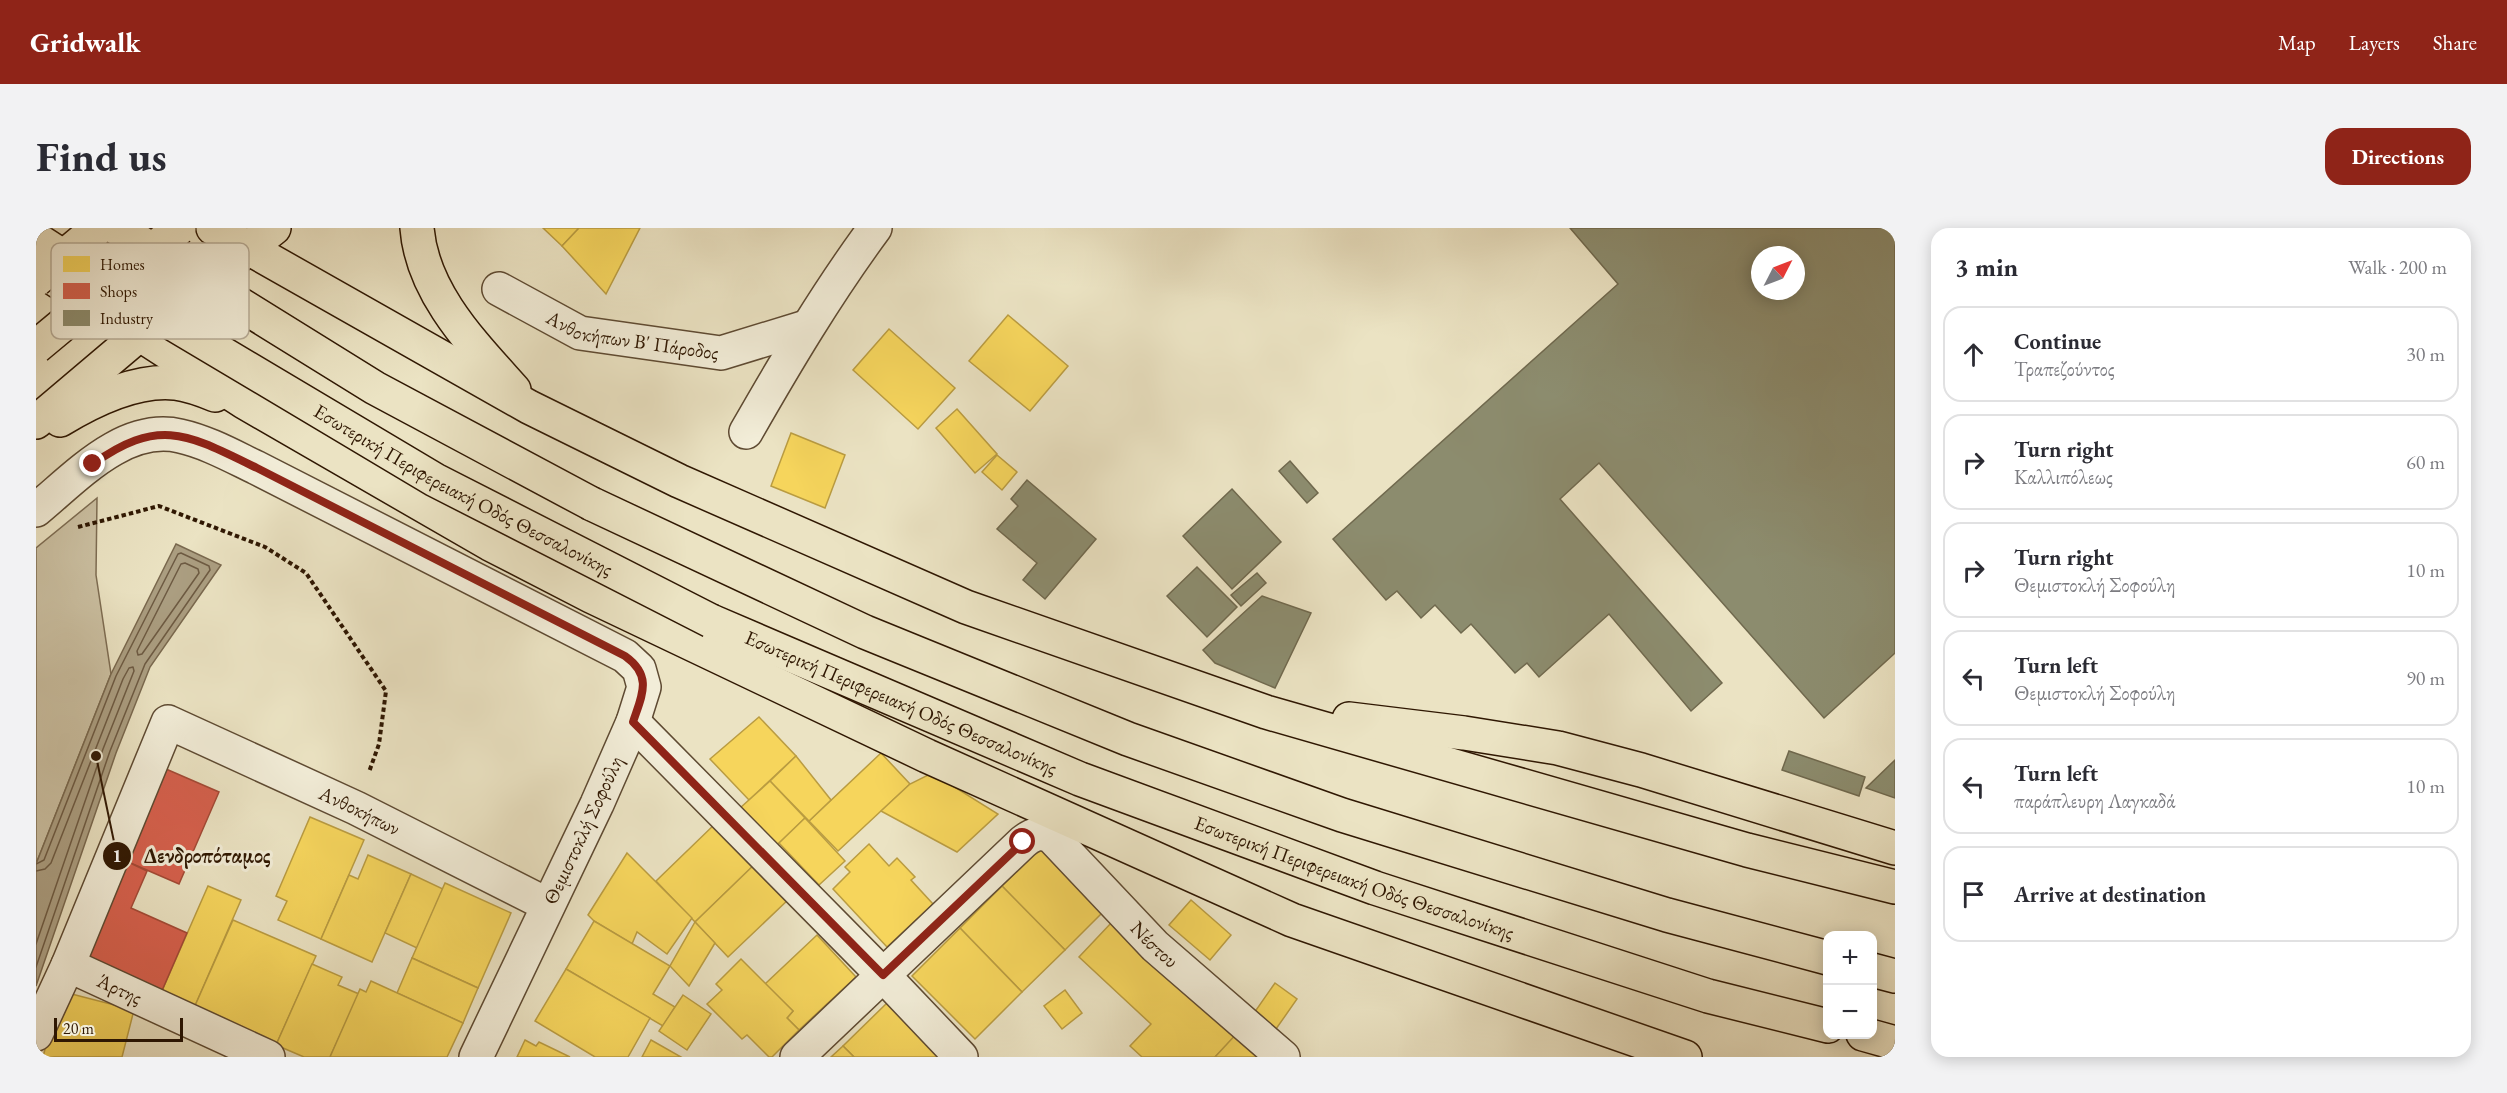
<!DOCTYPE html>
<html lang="en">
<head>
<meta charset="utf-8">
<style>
	body { margin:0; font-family:"EB Garamond",serif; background:#f2f2f3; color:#2b2b33 }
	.controls { position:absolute; right:18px; bottom:18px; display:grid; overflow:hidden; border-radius:12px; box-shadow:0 3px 15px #0003 }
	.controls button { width:54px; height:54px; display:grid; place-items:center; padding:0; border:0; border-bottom:2px solid #e1e1e2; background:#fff; color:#2b2b33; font:30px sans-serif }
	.compass { position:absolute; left:1715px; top:18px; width:54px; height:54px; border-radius:50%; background:#fff; box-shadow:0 3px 15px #0003; rotate:48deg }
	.scale { position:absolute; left:18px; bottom:15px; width:129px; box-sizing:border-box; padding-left:6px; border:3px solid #2f1702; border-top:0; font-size:16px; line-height:21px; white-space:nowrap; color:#2f1702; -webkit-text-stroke:4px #f2edd8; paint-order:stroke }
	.stop { position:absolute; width:18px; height:18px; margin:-14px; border:4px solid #8f2418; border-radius:50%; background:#fff }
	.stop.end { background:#8f2418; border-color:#fff; box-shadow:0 2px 6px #0008 }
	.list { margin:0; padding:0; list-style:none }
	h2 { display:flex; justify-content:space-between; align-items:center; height:78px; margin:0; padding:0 24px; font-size:26px }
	h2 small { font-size:20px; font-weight:400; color:#7c7c81 }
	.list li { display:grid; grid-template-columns:39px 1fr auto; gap:18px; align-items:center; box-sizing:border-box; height:96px; margin:0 12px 12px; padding:0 12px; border:2px solid #e1e1e2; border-radius:18px }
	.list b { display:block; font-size:22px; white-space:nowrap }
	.list p { margin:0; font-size:20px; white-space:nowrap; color:#7c7c81 }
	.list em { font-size:20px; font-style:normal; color:#7c7c81 }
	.icon { flex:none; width:33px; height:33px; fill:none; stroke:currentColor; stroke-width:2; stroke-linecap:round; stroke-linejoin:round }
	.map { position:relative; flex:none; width:1859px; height:829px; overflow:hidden; border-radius:18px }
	header { display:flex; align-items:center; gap:36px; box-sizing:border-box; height:84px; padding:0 30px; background:#8f2418; color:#fff }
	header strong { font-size:28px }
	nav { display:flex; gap:33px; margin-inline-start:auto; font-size:21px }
	.intro { display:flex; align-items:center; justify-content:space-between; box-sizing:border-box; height:144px; padding:0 36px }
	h1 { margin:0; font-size:42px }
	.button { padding:15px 27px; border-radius:18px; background:#8f2418; color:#fff; font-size:21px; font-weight:700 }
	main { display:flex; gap:36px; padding:0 36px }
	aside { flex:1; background:#fff; border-radius:18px; box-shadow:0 3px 15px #0003 }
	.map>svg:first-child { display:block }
</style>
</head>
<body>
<header>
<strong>Gridwalk</strong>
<nav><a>Map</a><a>Layers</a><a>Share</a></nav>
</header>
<div class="intro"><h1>Find us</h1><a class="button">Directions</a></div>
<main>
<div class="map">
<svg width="1859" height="829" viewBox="0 0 1859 829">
	<rect width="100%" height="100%" fill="#ebe3c3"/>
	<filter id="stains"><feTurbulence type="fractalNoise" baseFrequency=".00333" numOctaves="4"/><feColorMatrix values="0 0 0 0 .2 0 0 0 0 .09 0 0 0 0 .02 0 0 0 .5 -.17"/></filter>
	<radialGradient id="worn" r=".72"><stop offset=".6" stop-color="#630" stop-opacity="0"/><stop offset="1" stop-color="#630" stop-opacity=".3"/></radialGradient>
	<polygon fill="#cbc0a2" stroke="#7d6c52" stroke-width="1.5" points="61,270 60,347 75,446 0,636 0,320"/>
	<polygon fill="#ab9e81" stroke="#79684e" stroke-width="1.5" points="140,316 185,337 114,439 80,525 0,758 0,636 75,446"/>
	<g fill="#f6d55c" stroke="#ba9c41" stroke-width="1.5">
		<polygon points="507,0 543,0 526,18"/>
		<polygon points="543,0 604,0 570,66 526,18"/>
		<polygon points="972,87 1032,138 994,183 933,133"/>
		<polygon points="853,101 919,160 882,201 817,142"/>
		<polygon points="921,181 961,226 939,245 900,200"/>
		<polygon points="755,205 809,227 789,280 735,258"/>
		<polygon points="961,227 981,244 966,262 946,244"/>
		<polygon points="723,489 760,528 713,572 674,531"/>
		<polygon points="845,525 874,556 802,623 773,593"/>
		<polygon points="760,528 795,572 773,593 734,553"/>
		<polygon points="896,545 962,586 921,624 845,583 874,556"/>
		<polygon points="734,553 769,590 740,618 704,580"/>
		<polygon points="274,589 328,612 285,711 242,692 251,673 240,668"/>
		<polygon points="769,590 809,633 783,657 743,615"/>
		<polygon points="682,593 721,634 659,694 620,653"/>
		<polygon points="833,616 853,638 861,630 879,649 875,652 897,676 851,719 797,661 814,644 809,639"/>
		<polygon points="1008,617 1070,681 1029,722 966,658"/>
		<polygon points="591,625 656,690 631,726 601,704 596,716 558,693 552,687"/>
		<polygon points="332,627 375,646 336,734 285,711 313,647 322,651"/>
		<polygon points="721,634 755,669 692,729 659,694"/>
		<polygon points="375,646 407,661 381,720 349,705"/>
		<polygon points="409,655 475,685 442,760 376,730"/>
		<polygon points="172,658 205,672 158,780 125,765"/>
		<polygon points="966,658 1029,722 986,764 924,700"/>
		<polygon points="1155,672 1195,707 1174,732 1133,697"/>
		<polygon points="197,692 280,728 240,817 158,780"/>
		<polygon points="558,693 634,738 617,766 639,779 627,798 530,741"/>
		<polygon points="659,694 679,715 653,758 634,738"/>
		<polygon points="1076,694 1198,809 1179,829 1106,829 1094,818 1115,796 1043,729"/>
		<polygon points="924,700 986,764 939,811 876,748"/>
		<polygon points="781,707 820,749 763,802 751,790 757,783 729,756"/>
		<polygon points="376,730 442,760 427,795 361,765"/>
		<polygon points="705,731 757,783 751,790 763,802 736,829 733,829 711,807 706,811 671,776 686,762 680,756"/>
		<polygon points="276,736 306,749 302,757 323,766 294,829 268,829 240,817"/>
		<polygon points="530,741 614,790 592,829 559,829 499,793"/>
		<polygon points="335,753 427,795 411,829 294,829 324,761 330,764"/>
		<polygon points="1239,755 1261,771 1240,801 1218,785"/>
		<polygon points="1029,762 1046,785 1026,801 1008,778"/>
		<polygon points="24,763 98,782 86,829 7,829"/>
		<polygon points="647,767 675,786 651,822 623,803"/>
		<polygon points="853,773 907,829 818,829 807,818"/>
		<polygon points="1204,802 1234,829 1179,829"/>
		<polygon points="489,812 500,818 503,814 534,829 481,829"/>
		<polygon points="615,812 645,829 606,829"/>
		<polygon points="807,818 818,829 795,829"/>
	</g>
	<g fill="#d6604d" stroke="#a44a36" stroke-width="1.5">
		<polygon points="130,541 183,564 143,656 90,633"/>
		<polygon points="90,633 111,643 95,680 151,705 125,765 47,731"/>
	</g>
	<g fill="#8c8c6e" stroke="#70694e" stroke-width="1.5" fill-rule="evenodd">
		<path d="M1534 0H1859V425L1788 490 1563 235 1524 271 1686 455 1655 483 1573 386 1503 449 1491 435 1479 445 1435 396 1425 405 1399 377 1385 390 1361 363 1350 372 1297 311 1582 56ZM1724 27H1760V63H1724Z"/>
		<polygon points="1254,233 1282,265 1271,275 1243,243"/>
		<polygon points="991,252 1060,311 1009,371 987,352 1001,335 961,301 982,278 975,271"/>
		<polygon points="1196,261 1245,314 1196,361 1147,308"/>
		<polygon points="1161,339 1201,379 1171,409 1131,368"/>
		<polygon points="1221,345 1230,355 1205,378 1195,367"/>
		<polygon points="1226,368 1275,385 1239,460 1179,435 1167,422"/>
		<polygon points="1753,523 1829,549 1823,568 1746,542"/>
		<polygon points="1859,532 1859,570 1830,560"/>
	</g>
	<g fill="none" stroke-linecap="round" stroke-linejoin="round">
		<g stroke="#6d5a42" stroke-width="1.5">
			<polygon points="149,335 162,341 163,345 106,426 102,427 101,423 145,336"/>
			<polyline points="0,636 8,632 80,448 142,326 145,325 173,338 174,342 109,436 74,523 0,739"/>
			<polyline points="0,643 9,641 15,635 87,451 93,440 97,439 98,443 67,521 0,716"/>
		</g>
		<g stroke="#5e4a32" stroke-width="36">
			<g id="minor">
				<path id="s1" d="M463 61 544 105 685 125 770 99"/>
				<path d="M710 204C750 134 791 65 839 0"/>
				<path d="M0 282C39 250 88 195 144 208 171 214 196 228 221 240L589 428 603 441 608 459 597 494 561 576 440 829"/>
				<polyline points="597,494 847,747 925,829"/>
				<path id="s2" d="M32 737 232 829"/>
				<path id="s3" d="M0 806 32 737 132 494 320 580 512 677"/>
				<path id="s4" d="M761 829 987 614C997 606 1004 603 1016 609L1119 718 1247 829"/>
			</g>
		</g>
		<g stroke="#2f1702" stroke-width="36">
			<g id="trunk">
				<polyline points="177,0 493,179 643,253 930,379 1230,484 1711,622 1859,659"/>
				<path d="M381 0C386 65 437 116 478 162"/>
				<polyline points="0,39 208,174 454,316 555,368 891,528 1256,692 1649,829"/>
				<path d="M24 192C57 172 100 151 139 155 153 157 167 162 179 167"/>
				<polyline points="0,194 104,106 238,0"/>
				<polyline points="556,276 829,404 1092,511 1306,587 1631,687 1792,730"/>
				<path id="s5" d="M675 393 1044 551 1339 660 1672 768 1792 798"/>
				<polyline points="1313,491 1428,505 1522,520 1605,542 1859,620"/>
				<polyline points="1836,742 1859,748"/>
				<polyline points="1827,806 1859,815"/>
			</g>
		</g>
		<polyline stroke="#2f1702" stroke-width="4" stroke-dasharray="4.5 3" stroke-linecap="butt" points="42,299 123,278 229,319 270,345 350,463 343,516 333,544"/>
		<use href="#minor" stroke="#f2edd8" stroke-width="33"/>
		<use href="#trunk" stroke="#ebe3c3" stroke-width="33"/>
		<g stroke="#2f1702" stroke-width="36" stroke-linecap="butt">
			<g id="trunk-bridge">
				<polyline points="81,0 339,160 556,276"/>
				<path id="s6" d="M0 11 60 50 399 252 675 393"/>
				<polyline points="0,52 62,0"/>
				<polyline points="0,119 143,0"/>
			</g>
		</g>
		<use href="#trunk-bridge" stroke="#ebe3c3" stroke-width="33"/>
	</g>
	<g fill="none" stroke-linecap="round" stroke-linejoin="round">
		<path stroke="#8f2418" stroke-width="8" d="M57 236C124 188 153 207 221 240L589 428C617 448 606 467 597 494L847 747 987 614"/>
	</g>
	<g text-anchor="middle" stroke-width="6" stroke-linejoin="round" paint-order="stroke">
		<g font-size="20" fill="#2f1702" stroke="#f2edd8">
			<text dy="7" stroke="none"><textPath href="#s1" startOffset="144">Ανθοκήπων Β' Πάροδος</textPath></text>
			<text dy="7" stroke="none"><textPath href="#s6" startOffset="496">Εσωτερική Περιφερειακή Οδός Θεσσαλονίκης</textPath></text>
			<text dy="7" stroke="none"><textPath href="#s5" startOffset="207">Εσωτερική Περιφερειακή Οδός Θεσσαλονίκης</textPath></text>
			<text dy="7" stroke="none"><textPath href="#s3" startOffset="550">Ανθοκήπων</textPath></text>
			<text transform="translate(547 602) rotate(-65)" y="7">Θεμιστοκλή Σοφούλη</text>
			<text dy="7" stroke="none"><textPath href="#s5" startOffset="693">Εσωτερική Περιφερειακή Οδός Θεσσαλονίκης</textPath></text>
			<text dy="7" stroke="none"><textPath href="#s4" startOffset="492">Νέστου</textPath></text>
			<text dy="7" stroke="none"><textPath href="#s2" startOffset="57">Άρτης</textPath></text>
		</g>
	</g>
	<rect x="15" y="15" width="198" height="96" rx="9" fill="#f2edd8" stroke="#b8ad98" stroke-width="1.5"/>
	<rect x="27" y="28" width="27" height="16" fill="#f6d55c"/>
	<rect x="27" y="55" width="27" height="16" fill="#d6604d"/>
	<rect x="27" y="82" width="27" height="16" fill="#8c8c6e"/>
	<g font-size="16" fill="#2f1702">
		<text x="64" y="42">Homes</text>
		<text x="64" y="69">Shops</text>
		<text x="64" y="96">Industry</text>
	</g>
	<path fill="none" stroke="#2f1702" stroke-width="2" d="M60 528L81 628"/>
	<g fill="#2f1702" stroke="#f2edd8" stroke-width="2">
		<circle cx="60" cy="528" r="6"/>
		<circle cx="81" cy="628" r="15"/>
	</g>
	<g font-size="18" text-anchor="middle" font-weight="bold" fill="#fff">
		<text x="81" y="634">1</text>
	</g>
	<g font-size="21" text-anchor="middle" font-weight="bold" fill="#2f1702" stroke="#f2edd8" stroke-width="6" stroke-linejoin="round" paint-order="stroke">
		<text x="171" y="635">Δενδροπόταμος</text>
	</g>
	<rect width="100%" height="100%" filter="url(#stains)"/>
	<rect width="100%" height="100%" fill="url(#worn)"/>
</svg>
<div class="controls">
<button>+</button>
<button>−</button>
</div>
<svg class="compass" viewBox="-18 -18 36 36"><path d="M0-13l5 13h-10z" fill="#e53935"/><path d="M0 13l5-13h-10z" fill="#7c7c81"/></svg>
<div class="scale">20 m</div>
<div class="stop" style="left:987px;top:614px"></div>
<div class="stop end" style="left:57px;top:236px"></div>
</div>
<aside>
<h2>3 min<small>Walk · 200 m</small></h2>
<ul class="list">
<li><svg class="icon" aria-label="ahead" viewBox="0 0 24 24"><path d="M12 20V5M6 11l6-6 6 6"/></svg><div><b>Continue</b><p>Τραπεζούντος</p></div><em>30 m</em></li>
<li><svg class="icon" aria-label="right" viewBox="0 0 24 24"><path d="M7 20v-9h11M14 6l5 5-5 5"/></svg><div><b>Turn right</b><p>Καλλιπόλεως</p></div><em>60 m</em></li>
<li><svg class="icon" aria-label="right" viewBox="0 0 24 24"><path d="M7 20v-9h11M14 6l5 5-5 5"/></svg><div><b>Turn right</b><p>Θεμιστοκλή Σοφούλη</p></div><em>10 m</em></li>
<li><svg class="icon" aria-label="left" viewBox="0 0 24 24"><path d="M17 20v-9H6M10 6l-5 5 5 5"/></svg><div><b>Turn left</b><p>Θεμιστοκλή Σοφούλη</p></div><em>90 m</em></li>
<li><svg class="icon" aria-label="left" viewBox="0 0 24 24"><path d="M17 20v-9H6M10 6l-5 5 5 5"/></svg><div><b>Turn left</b><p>παράπλευρη Λαγκαδά</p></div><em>10 m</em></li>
<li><svg class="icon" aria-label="arrive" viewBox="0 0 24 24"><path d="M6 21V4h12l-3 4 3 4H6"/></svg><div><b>Arrive at destination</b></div></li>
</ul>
</aside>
</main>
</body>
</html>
